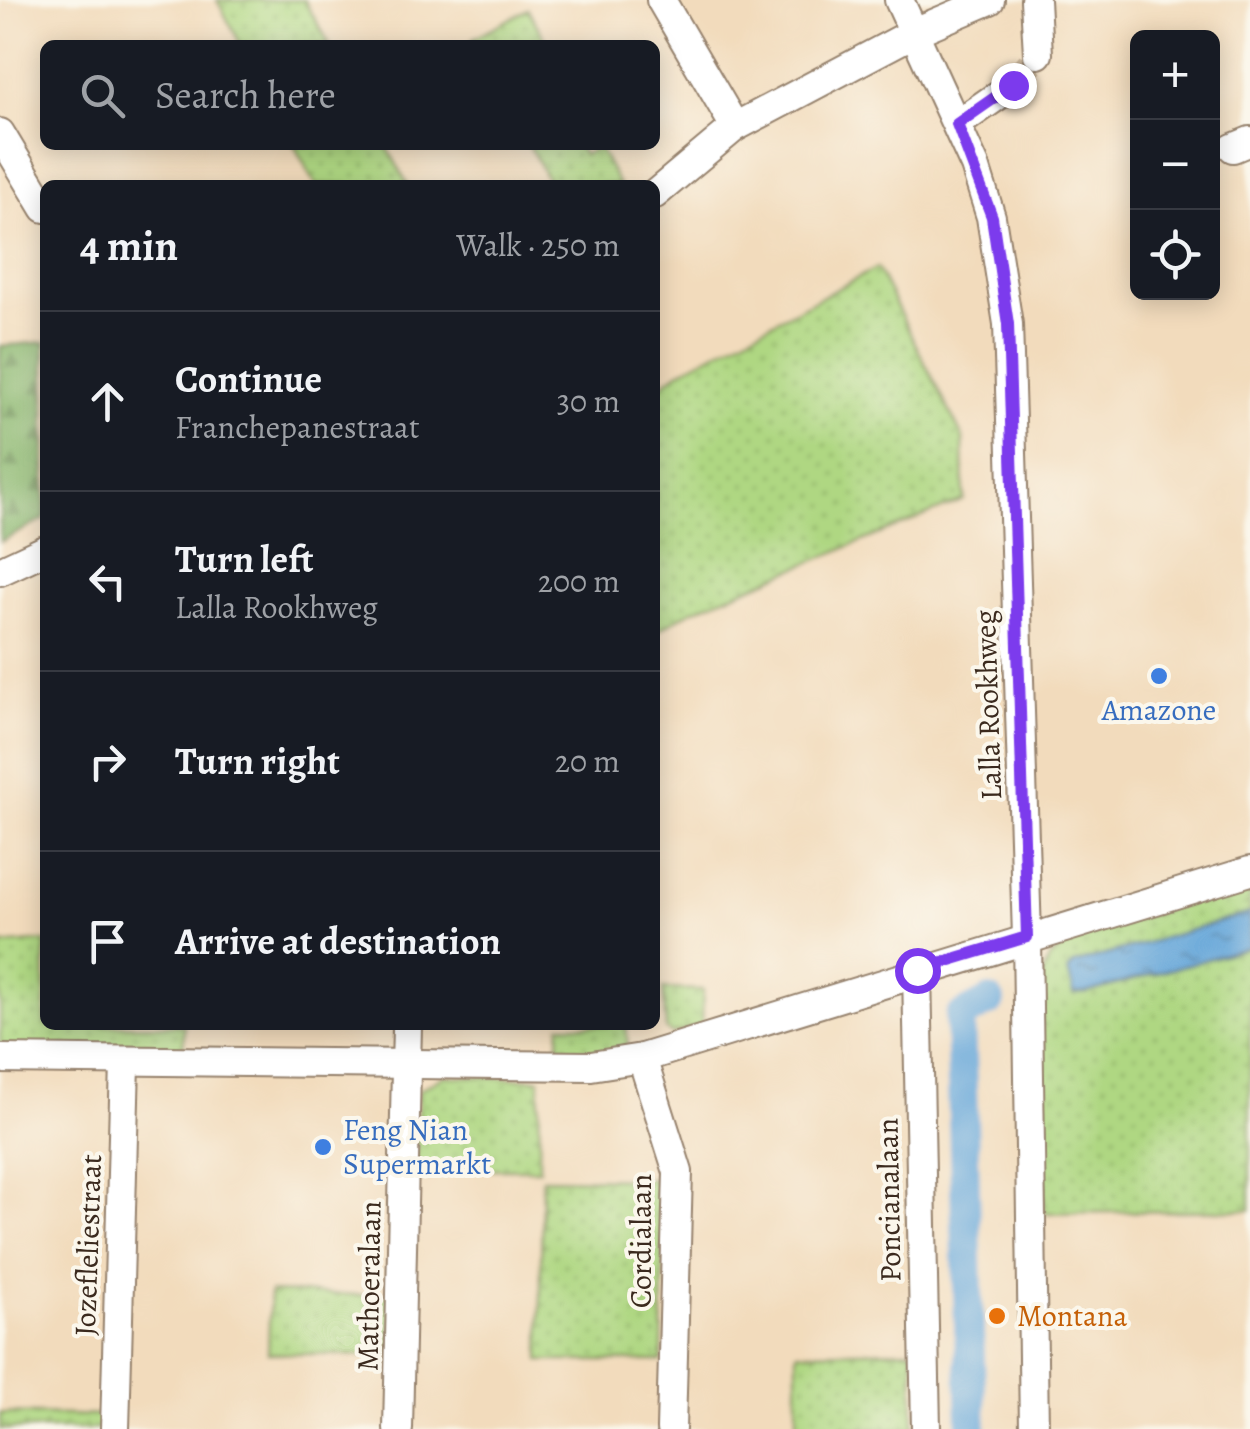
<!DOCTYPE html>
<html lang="en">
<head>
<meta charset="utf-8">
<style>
	body { margin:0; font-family:Alegreya,serif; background:#20242c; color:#f1f3f6 }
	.controls { position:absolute; right:30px; top:30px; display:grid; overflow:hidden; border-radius:15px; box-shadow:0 5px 25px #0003 }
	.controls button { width:90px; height:90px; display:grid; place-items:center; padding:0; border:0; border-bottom:2px solid #363941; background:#171b24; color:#f1f3f6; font:50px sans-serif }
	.stop { position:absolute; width:30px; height:30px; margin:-22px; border:8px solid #7c3aed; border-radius:50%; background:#fff }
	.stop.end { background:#7c3aed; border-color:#fff; box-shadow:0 2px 10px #0008 }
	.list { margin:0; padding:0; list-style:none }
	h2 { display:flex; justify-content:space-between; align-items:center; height:130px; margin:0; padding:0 40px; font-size:42px }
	h2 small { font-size:32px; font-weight:400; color:#9ea1a6 }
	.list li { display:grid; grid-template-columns:65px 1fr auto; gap:30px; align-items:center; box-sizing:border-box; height:180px; padding:0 40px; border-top:2px solid #363941 }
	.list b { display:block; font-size:38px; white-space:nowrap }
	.list p { margin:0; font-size:32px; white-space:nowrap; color:#9ea1a6 }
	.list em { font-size:32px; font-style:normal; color:#9ea1a6 }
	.icon { flex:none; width:55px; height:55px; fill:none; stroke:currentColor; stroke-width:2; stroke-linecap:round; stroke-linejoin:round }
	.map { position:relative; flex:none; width:1250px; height:1429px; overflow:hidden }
	.search { position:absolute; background:#171b24; box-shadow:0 5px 25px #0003; left:40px; top:40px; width:620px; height:110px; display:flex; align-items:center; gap:25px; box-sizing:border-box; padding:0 35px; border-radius:15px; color:#9ea1a6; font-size:38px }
	.panel { position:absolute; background:#171b24; box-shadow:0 5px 25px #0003; left:40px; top:180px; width:620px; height:850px; border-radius:15px }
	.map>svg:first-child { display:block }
</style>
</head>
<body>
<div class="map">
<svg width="1250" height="1429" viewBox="0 0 1250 1429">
	<defs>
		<pattern id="grass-dots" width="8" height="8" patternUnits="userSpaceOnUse" patternTransform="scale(2.5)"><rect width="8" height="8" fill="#afd782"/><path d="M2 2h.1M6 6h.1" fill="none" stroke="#97b970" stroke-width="1.8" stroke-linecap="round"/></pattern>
		<pattern id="forest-firs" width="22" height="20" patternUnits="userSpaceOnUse" patternTransform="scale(2.5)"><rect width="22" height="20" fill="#8bb870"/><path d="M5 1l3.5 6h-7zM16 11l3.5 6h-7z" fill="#73965b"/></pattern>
		<pattern id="water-ripples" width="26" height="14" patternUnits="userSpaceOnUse" patternTransform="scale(2.5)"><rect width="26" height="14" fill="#65a6d9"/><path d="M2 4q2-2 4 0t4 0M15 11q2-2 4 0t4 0" fill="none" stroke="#5487af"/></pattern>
	</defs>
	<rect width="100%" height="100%" fill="#fbf7ec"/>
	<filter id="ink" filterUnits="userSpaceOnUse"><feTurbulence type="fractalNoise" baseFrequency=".01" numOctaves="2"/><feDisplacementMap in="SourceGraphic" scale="20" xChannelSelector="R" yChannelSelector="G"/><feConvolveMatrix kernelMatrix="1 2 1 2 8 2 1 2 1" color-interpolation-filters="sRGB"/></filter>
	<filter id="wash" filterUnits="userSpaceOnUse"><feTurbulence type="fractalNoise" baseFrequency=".0048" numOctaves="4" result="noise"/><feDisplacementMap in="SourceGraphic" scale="40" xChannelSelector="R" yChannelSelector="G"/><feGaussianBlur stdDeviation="2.25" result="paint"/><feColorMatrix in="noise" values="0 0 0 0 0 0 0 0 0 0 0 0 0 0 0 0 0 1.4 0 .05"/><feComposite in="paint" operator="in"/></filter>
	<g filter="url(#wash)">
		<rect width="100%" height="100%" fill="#f2dbbc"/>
		<g fill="url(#grass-dots)" stroke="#758050" stroke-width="2.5">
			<polygon points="217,0 304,0 330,45 241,45"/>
			<polygon points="528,9 548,45 475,45 472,39"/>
			<polygon points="294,145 386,145 408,185 316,185"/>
			<polygon points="529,145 577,145 583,155 598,147 619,185 550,185"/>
			<polygon points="877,268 963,438 964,500 690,611 655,632 655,390 678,372"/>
			<polygon points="1250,883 1250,913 1074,964 1086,993 1250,947 1250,1210 1044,1213 1040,982 1049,959 1071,939"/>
			<polygon points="45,941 45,1025 184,1025 183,1054 0,1047 0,945"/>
			<polygon points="663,989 703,990 702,1026 672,1034 666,1030"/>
			<polygon points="560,1025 626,1025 628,1045 604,1057 558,1055"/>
			<polygon points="443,1076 540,1079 539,1169 415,1169 419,1090"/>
			<polygon points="542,1178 664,1179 662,1361 540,1361"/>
			<polygon points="270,1292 392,1296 390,1356 268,1353"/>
			<polygon points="913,1350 914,1429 797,1429 797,1352"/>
			<polygon points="0,1413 104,1416 104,1429 0,1429"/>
		</g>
		<polygon fill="url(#forest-firs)" stroke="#637147" stroke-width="2.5" points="45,342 45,519 0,542 0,346"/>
		<polygon fill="url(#water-ripples)" stroke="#50687c" stroke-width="2.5" points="1250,913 1250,947 1086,993 1074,994 1068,971 1074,964"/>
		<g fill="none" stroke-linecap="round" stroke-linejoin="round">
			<polyline stroke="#65a6d9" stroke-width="30" points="972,1429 960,1017 990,1001"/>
		</g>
	</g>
	<g filter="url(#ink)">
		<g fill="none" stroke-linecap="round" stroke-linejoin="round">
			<polyline stroke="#cdb89c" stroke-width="28" stroke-dasharray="28 14" stroke-linecap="butt" points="1013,85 1038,54"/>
			<g stroke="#96826d" stroke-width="32">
				<g id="minor">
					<polyline points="661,0 735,127"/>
					<polyline points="899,0 975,166 991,217 1008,324 1027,937 1034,1429"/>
					<polyline points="1035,0 1038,54"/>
					<polyline points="957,124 1013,85"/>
					<polyline points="0,133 45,208"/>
					<polyline points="1233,148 1250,141"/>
					<polyline points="655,194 735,127 917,31 990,0"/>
					<polyline points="0,571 45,550"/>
					<polyline points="917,970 926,1429"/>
					<polyline points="642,1058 678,1172 671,1429"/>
					<polyline points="0,1059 591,1066 642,1058 1250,871"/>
					<polyline points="115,1429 125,1063"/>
					<polyline points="398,1429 407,1025"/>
				</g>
			</g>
			<use href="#minor" stroke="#fff" stroke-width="28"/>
		</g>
	</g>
	<g fill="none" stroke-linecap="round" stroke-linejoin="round" filter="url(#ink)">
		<polyline stroke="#7c3aed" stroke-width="12" points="917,970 1027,937 1008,324 992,217 957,124 1013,85"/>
	</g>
	<g fill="#3f7fe0" stroke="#fbf7ec" stroke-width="4">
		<circle cx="1159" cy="676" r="10"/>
		<circle cx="323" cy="1147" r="10"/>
	</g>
	<circle fill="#e8710a" stroke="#fbf7ec" stroke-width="4" cx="997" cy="1316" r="10"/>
	<g text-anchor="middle" stroke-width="8" stroke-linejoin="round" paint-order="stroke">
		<g font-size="30" fill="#3b2a1e" stroke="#fbf7ec">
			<text transform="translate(988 705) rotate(-92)" y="10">Lalla Rookhweg</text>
			<text transform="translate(889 1200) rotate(-91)" y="10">Poncianalaan</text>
			<text transform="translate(641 1241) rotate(-90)" y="10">Cordialaan</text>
			<text transform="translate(88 1245) rotate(-88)" y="10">Jozefleliestraat</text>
			<text transform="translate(369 1286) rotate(-89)" y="10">Mathoeralaan</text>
		</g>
		<g font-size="30" fill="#366cbe" stroke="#fbf7ec">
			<text x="1159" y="720">Amazone</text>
			<text x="343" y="1140" text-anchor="start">Feng Nian<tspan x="343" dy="34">Supermarkt</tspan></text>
		</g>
		<g font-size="30" fill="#c56008" stroke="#fbf7ec" text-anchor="start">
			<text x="1017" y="1326">Montana</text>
		</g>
	</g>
</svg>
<div class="controls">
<button>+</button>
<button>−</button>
<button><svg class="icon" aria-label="locate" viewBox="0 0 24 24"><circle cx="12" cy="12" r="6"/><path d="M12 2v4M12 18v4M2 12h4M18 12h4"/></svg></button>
</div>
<div class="stop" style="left:917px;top:970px"></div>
<div class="stop end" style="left:1013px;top:85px"></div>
<div class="search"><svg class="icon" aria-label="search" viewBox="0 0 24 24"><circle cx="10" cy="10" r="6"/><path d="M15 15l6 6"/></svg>Search here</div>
<section class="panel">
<h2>4 min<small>Walk · 250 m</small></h2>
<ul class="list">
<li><svg class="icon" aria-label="ahead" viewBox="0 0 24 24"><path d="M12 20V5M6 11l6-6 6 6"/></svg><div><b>Continue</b><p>Franchepanestraat</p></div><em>30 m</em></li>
<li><svg class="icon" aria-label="left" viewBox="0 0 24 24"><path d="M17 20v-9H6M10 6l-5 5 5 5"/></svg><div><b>Turn left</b><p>Lalla Rookhweg</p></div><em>200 m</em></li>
<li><svg class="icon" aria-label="right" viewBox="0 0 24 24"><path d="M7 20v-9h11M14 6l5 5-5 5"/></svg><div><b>Turn right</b></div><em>20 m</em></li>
<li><svg class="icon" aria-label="arrive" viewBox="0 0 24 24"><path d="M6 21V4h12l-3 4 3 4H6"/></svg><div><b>Arrive at destination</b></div></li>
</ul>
</section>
</div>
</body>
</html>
